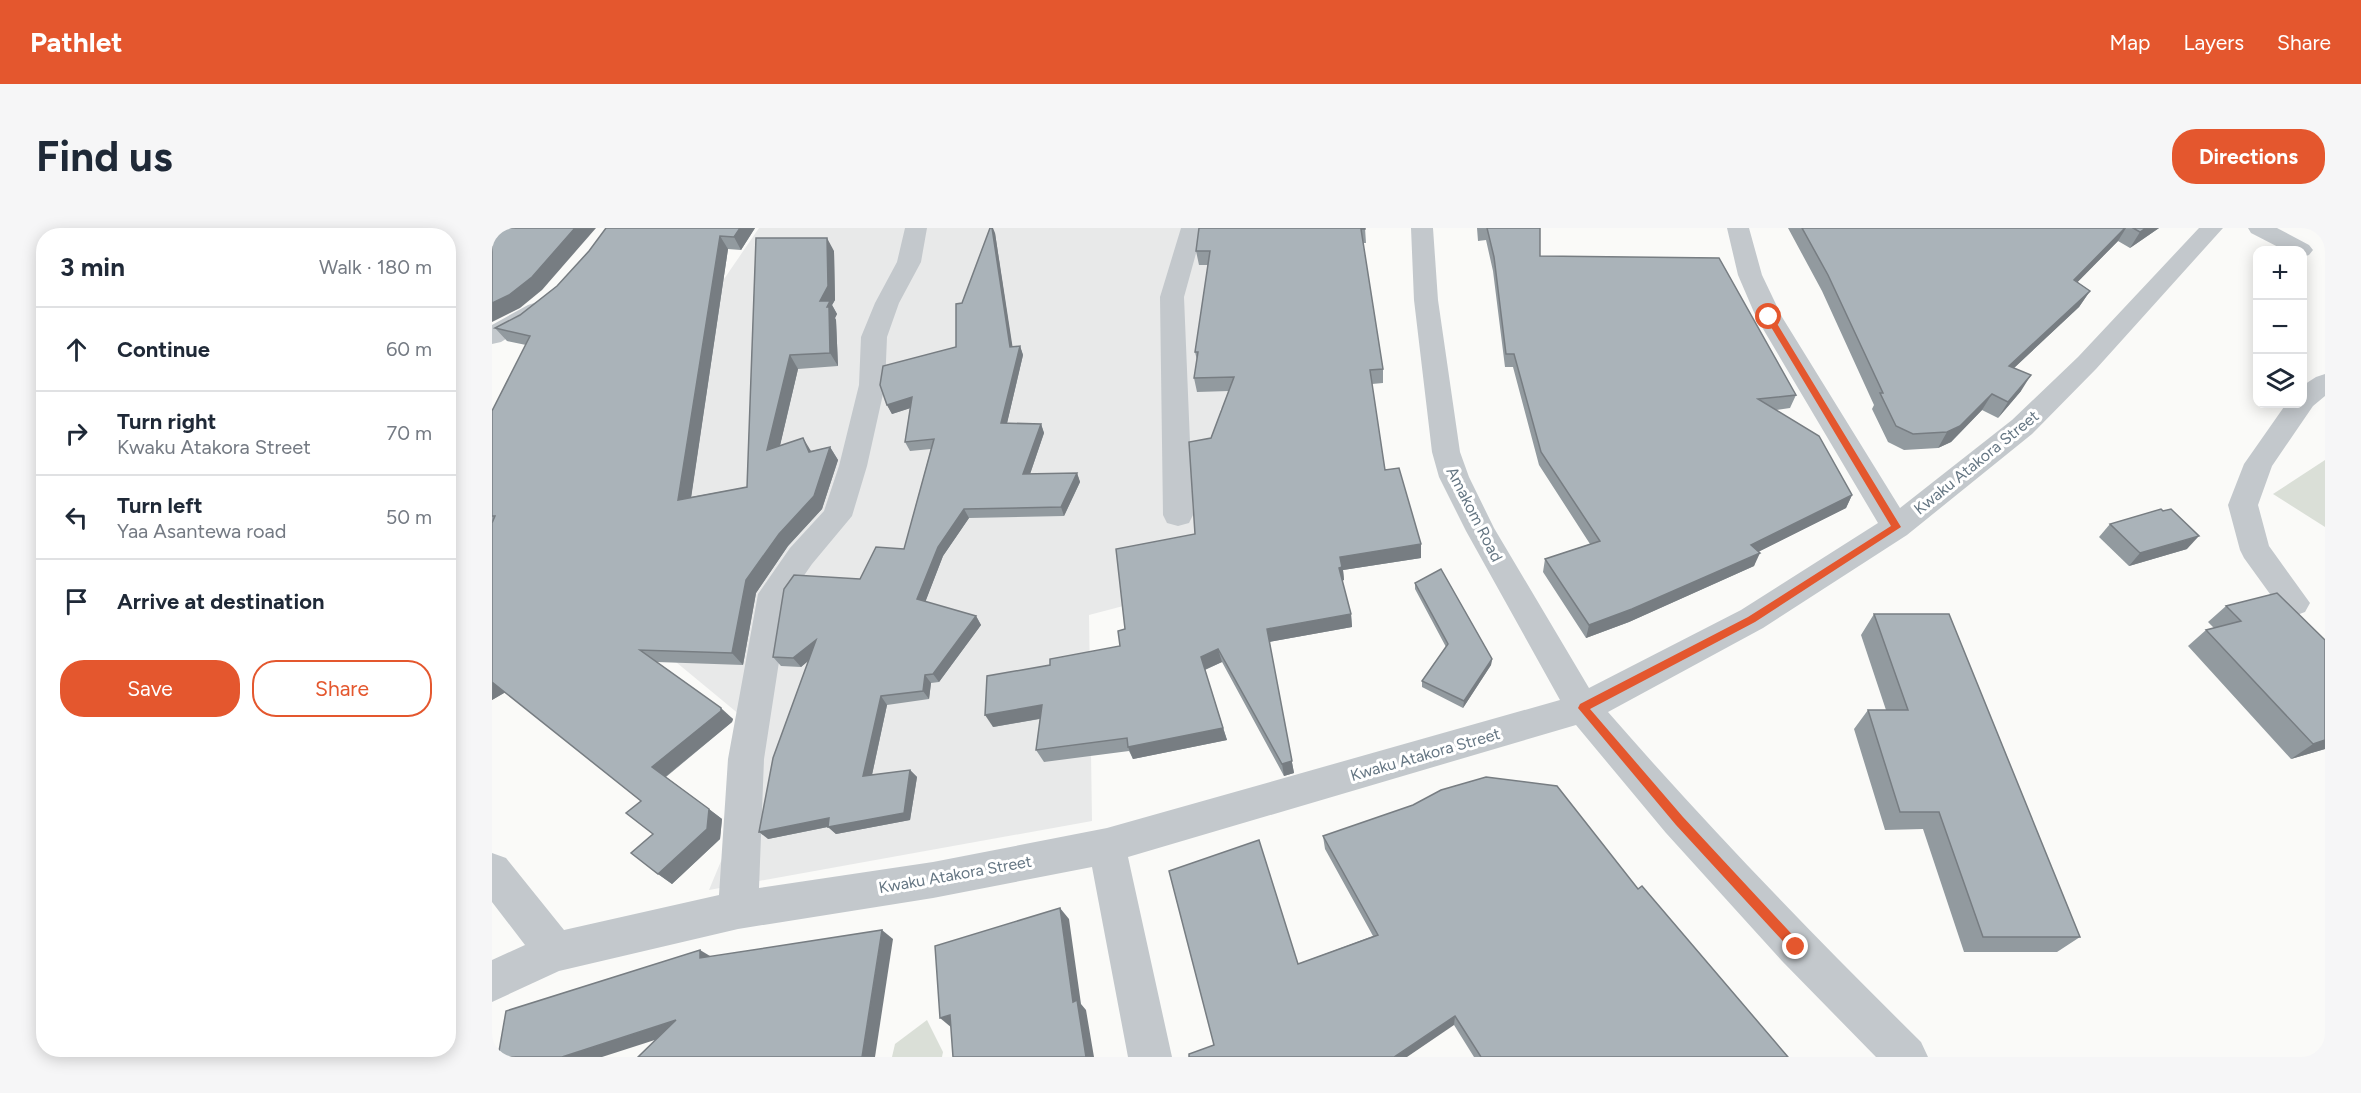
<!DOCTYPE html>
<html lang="en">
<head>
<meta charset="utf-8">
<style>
	body { margin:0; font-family:Figtree,sans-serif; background:#f6f6f7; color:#1f2937 }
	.controls { position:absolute; right:18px; top:18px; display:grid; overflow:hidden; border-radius:12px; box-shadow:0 3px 15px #0003 }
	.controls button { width:54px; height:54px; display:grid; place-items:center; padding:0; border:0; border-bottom:2px solid #e0e1e3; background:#fff; color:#1f2937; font:30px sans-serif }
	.stop { position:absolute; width:18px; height:18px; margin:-14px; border:4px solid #e4572e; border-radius:50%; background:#fff }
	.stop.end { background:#e4572e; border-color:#fff; box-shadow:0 2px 6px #0008 }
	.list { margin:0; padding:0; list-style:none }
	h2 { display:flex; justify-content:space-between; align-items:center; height:78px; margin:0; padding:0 24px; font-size:26px }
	h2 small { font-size:20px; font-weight:400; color:#747a83 }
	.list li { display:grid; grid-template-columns:39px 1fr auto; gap:18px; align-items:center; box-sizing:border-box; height:84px; padding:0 24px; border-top:2px solid #e0e1e3 }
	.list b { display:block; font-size:22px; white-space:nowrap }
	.list p { margin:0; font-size:20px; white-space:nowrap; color:#747a83 }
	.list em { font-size:20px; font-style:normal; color:#747a83 }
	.actions { display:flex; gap:12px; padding:18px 24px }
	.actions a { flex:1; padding:14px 0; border:2px solid #e4572e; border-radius:24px; text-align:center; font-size:21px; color:#e4572e }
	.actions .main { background:#e4572e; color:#fff }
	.icon { flex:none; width:33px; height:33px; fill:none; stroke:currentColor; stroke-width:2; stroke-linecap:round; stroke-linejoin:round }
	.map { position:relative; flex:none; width:1833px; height:829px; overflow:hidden; border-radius:24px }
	header { display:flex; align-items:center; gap:36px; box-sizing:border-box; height:84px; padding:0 30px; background:#e4572e; color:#fff }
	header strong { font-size:28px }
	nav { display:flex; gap:33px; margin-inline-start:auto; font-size:21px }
	.intro { display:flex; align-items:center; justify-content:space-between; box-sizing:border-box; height:144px; padding:0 36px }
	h1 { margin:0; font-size:42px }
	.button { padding:15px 27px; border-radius:24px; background:#e4572e; color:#fff; font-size:21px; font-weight:700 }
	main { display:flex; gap:36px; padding:0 36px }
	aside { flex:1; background:#fff; border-radius:24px; box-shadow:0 3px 15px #0003 }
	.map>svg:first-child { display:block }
</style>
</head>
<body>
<header>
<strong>Pathlet</strong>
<nav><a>Map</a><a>Layers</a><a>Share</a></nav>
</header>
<div class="intro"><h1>Find us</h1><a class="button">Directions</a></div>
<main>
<aside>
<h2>3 min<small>Walk · 180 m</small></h2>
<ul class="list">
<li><svg class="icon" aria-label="ahead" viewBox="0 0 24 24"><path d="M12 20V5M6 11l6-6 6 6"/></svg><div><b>Continue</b></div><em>60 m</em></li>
<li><svg class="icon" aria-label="right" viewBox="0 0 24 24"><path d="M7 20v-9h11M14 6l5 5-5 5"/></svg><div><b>Turn right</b><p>Kwaku Atakora Street</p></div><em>70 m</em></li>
<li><svg class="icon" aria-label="left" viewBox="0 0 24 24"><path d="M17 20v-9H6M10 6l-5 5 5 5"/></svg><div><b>Turn left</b><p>Yaa Asantewa road</p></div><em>50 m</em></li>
<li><svg class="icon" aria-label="arrive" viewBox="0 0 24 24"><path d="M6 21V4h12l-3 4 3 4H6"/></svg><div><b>Arrive at destination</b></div></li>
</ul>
<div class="actions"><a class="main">Save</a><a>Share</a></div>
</aside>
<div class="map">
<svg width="1833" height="829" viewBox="0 0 1833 829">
	<rect width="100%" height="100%" fill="#fafaf8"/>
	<polygon fill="#e8e9e9" points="267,0 761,0 749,173 728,181 776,340 597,387 600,593 217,662 244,597 248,487 167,420 206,89"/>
	<g fill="#dadfd7">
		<polygon points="1833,232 1833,299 1781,266"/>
		<polygon points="435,792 451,824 450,829 400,829 403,816"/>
	</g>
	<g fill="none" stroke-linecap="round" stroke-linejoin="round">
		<g fill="#c3c8cc" fill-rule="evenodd">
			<path d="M413 0H435L429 34 407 75 395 109 393 157 375 238 360 288 320 336 297 369 272 531 267 660 441 634 615 600 1068 472 974 303 947 249 940 224 922 72 919 0H941L946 72 968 224 977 249 1002 300 1097 460 1249 382 1386 295 1264 89 1246 47 1235 0H1257L1270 47 1290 89 1408 280 1520 192 1586 129 1707 0H1731L1604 141 1540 206 1415 307 1271 400 1116 484C1216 599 1321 707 1429 814L1436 829H1384L1290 733 1174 605 1084 497 636 629 680 829H636L600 639 441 670 246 701 67 743 0 774V732L33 717 0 674V625L14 630 72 702 227 667 236 531 266 366 298 320 332 283 347 238 367 157 369 109 383 75 405 34Z"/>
			<polygon points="689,0 711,0 692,69 701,287 697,295 686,298 675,295 671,287 668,69"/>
			<polygon points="1756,0 1785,0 1817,17 1821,22 1817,27 1810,29 1810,22 1792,22 1759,5"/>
			<polygon points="45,74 54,77 57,82 54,87 9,114 0,116 0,97 36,77"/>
			<polygon points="1833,146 1833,168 1821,178 1780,238 1766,277 1777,318 1818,375 1813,384 1802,388 1791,384 1752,330 1748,322 1736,277 1752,236 1794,176 1810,176 1810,158 1824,149"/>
		</g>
	</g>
	<g fill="#929a9f">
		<polygon points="263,0 249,22 236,21 199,269 255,259 264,10 342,23 343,72 340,77 345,86 343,90 344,92 346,138 306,141 288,217 320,223 338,219 346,232 330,281 296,318 264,365 251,437 165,434 241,491 240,494 174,549 230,591 228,611 180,656 166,646 161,606 149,573 13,464 0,472 0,183 34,117 15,113 3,100 28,87 65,58 97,23"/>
		<polygon points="873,0 874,15 871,15 891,141 891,155 880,156 893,242 929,316 929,330 851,342 852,352 850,353 859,386 860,399 777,414 802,545 792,548 730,434 713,442 735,512 641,531 637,523 552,534 544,522 548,491 501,499 558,437 628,418 633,401 703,306 719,210 737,163 705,164 702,150 705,132 703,124 716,37 707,37 704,23"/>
		<polygon points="985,0 1048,0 1048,28 1304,167 1298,180 1284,182 1360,267 1354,280 1266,324 1262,338 1137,394 1094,410 1051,344 1053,331 1098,316 1047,237 1021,139 1013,139 1001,43 994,12 986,13"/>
		<polygon points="1296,0 1667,0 1638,20 1626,13 1585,54 1598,63 1587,79 1522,140 1529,163 1506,190 1490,182 1459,214 1446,220 1412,222 1396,214 1380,181 1382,177 1330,63"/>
		<polygon points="503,5 520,119 528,118 531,127 515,195 549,196 552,205 538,246 585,245 588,254 572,288 477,290 451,328 433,374 484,388 489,397 447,454 439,455 437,471 395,477 380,547 418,542 425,549 418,592 344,606 336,599 276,611 316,432 309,439 289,438 281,429 368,351 412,321 439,221 418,223 413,214 418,180 400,186 395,177 464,119 470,75"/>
		<polygon points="1618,296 1695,321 1637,338 1607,309"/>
		<polygon points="923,355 1000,431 999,437 971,480 930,459 930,453 954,419 923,361"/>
		<polygon points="1734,378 1833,412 1833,521 1799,531 1696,418 1714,402 1722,400 1716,394"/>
		<polygon points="1382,386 1588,709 1565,724 1472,724 1431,601 1393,602 1362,501 1376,482 1394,482 1369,407"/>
		<polygon points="831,608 1146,661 1296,829 982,829 962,797 722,817 806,736 881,708 833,621"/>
	</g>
	<g fill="#777d82">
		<polygon points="83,0 104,0 50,62 28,80 0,94 0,75"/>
		<polygon points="248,0 263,0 249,22 242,9"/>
		<polygon points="500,0 501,0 503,5 522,128 518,119"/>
		<polygon points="1633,0 1634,0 1626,13 1572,68 1582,52"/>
		<polygon points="1654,0 1667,0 1638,20 1648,4"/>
		<polygon points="228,8 236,21 197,284 186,272"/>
		<polygon points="335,10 342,23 343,72 340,77 345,86 343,90 344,92 346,138 338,125 328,73"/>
		<polygon points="1598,63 1587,79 1507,154 1517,138"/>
		<polygon points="528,118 531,127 513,204 509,195"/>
		<polygon points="298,127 306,141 284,235 275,222"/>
		<polygon points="1539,147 1529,163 1506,190 1516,174"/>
		<polygon points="1500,166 1490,182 1459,214 1446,220 1455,204"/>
		<polygon points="420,169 425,178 400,186 395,177"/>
		<polygon points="549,196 552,205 535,255 531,246"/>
		<polygon points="311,210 319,223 325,237 317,224"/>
		<polygon points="338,219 346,232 330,281 296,318 264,365 251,437 240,425 254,352"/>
		<polygon points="585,245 588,254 572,288 569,279"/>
		<polygon points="1360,267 1354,280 1254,330 1259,317"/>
		<polygon points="472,281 477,290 451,328 431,380 425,371 446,319"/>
		<polygon points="1707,308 1695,321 1637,338 1648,325"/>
		<polygon points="929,316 929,330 851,342 852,352 848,353 847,340 848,329"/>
		<polygon points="1268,325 1262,338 1137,394 1094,410 1097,397"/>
		<polygon points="859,386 860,399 777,414 802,545 792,548 790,536 775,401"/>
		<polygon points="484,388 489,397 447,454 441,446"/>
		<polygon points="324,412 331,421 309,439 301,430"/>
		<polygon points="726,421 730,434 712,442 709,429"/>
		<polygon points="1000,431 999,437 971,480 972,473"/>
		<polygon points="433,447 439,455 437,471 431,463"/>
		<polygon points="0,454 14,464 0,472"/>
		<polygon points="389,468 395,477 378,556 371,548"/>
		<polygon points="550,477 557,489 501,499 493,487"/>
		<polygon points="229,480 241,491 240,494 173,549 160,539"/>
		<polygon points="731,500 735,512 641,531 636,519"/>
		<polygon points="1833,512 1833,521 1799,531 1821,516"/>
		<polygon points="418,542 425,549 418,592 344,606 336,599"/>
		<polygon points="217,581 230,591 228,611 180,656 166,646"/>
		<polygon points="337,590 345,597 276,611 267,604"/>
		<polygon points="568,680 577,691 589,776 594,782 602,829 594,829 581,774"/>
		<polygon points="390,702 401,711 383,829 370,829"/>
		<polygon points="208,722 223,731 208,730"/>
		<polygon points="458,787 460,800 448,790"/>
		<polygon points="963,788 962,797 915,829 902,829"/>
		<polygon points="184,792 200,800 110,829 70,829"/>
	</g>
	<g fill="#aab3b9" stroke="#777d82" stroke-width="1.5">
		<polygon points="0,0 83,0 40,49 17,67 0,75"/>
		<polygon points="114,0 248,0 242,9 228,8 186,272 255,259 264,10 335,10 336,58 328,73 338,73 335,79 337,79 338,125 298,127 275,222 311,210 317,224 338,219 322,268 287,306 254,352 240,425 148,422 229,480 229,483 160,539 217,581 215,601 166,646 139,625 161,606 134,585 149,573 0,454 0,295 3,288 0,288 0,183 38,108 3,100 28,87 65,58 97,23"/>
		<polygon points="498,0 500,0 518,119 528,118 509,195 549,196 531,246 585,245 569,279 472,281 446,319 425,371 484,388 441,446 433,447 431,463 389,468 371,548 418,542 412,585 336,599 337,590 267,604 281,530 324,412 301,430 281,429 292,361 302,347 368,351 384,319 412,321 442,211 413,214 420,169 395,177 388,157 391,138 464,119 464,76 470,75"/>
		<polygon points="707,0 873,0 873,1 869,1 891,141 878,142 893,242 907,240 929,316 848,329 850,339 847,340 859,386 775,401 800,533 790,536 726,421 709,429 731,500 636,519 635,510 544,522 550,477 493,487 495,448 558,437 558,431 628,418 626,403 633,401 624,321 703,306 697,214 719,210 742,149 702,150 706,124 703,124 718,23 704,23"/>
		<polygon points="995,0 1048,0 1048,28 1227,30 1304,167 1266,171 1327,208 1360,267 1259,317 1268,325 1140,381 1097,397 1053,331 1108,313 1049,224 1022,126 1014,126 1002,29"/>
		<polygon points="1310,0 1633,0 1582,52 1598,63 1517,138 1539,147 1516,174 1500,166 1468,198 1455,204 1421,206 1404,198 1388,165 1391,165 1336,47"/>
		<polygon points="1641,0 1654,0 1648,4"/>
		<polygon points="1669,281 1671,283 1679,281 1707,308 1648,325 1618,296"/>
		<polygon points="949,341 1000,431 972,473 930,453 956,416 923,355"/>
		<polygon points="1785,365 1833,412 1833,512 1821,516 1714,402 1749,393 1734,378"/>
		<polygon points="1382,386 1457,386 1588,709 1491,709 1447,584 1408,584 1376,482 1416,482"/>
		<polygon points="994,549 1065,558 1146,661 1150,658 1296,829 989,829 963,788 902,829 697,829 697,826 722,817 677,643 767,612 806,736 886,707 831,608 921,577 949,562"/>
		<polygon points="568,680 581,774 585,772 594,829 461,829 458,787 448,790 443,718"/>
		<polygon points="390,702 370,829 146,829 184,792 70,829 6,829 14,783 208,722 208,730"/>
	</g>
	<polygon fill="#e4572e" points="1277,86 1281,89 1409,299 1263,394 1098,481 1191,589 1308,715 1308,723 1304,725 1300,723 1184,597 1086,480 1088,476 1256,389 1399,298 1273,89"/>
	<g text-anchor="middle" stroke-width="6" stroke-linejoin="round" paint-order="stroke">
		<g font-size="16" fill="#657683" stroke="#fff">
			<text transform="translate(1484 234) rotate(-39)" y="6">Kwaku Atakora Street</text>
			<text transform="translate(983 286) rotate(63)" y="6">Amakom Road</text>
			<text transform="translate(933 526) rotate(-16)" y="6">Kwaku Atakora Street</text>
			<text transform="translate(463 646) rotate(-10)" y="6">Kwaku Atakora Street</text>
		</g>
	</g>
</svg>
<div class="controls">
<button>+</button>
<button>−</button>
<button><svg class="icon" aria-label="layers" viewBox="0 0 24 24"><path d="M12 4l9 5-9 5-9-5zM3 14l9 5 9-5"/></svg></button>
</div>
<div class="stop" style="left:1277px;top:89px"></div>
<div class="stop end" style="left:1304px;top:719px"></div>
</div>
</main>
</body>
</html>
